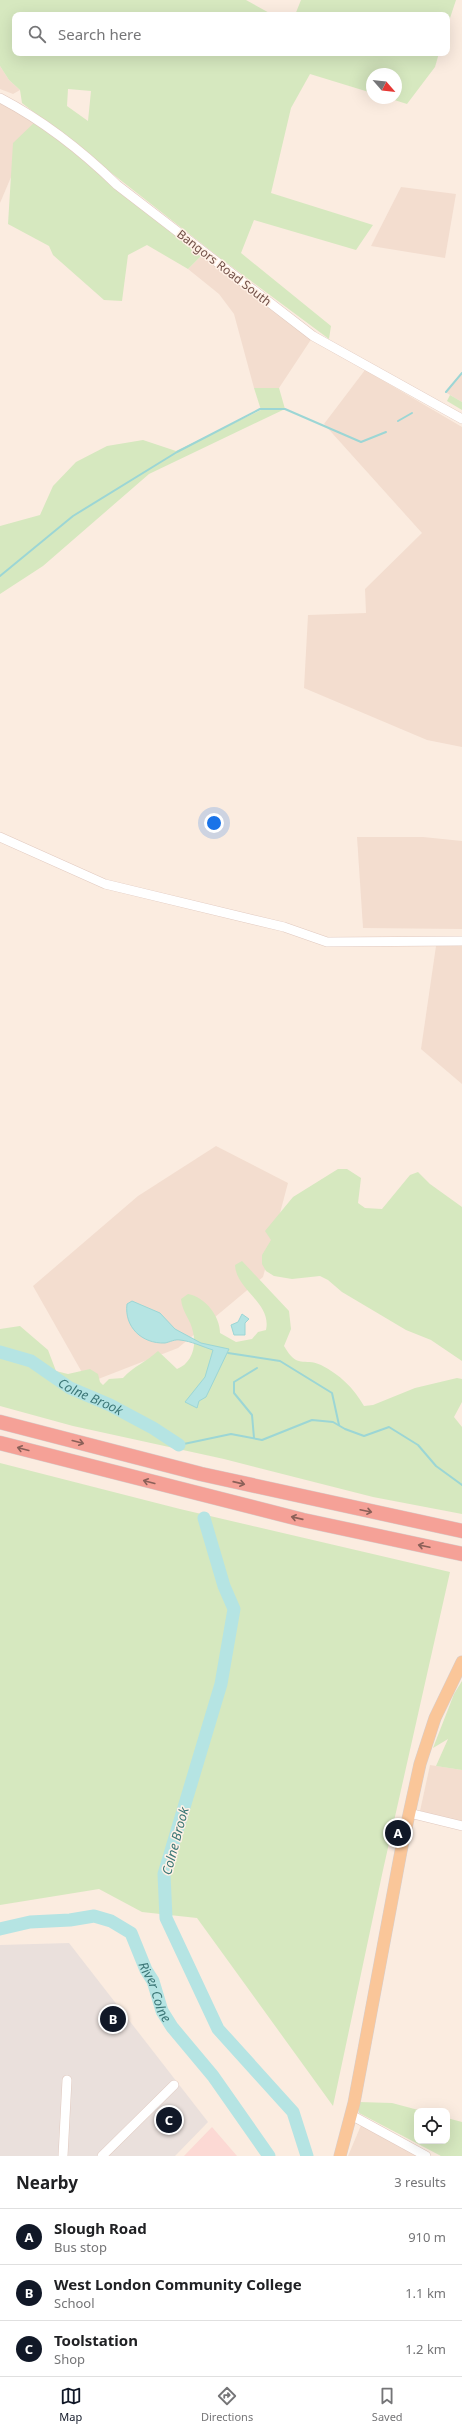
<!DOCTYPE html>
<html lang="en">
<head>
<meta charset="utf-8">
<style>
	body { margin:0; font-family:"Noto Sans",sans-serif; background:#f6f6f6; color:#202124 }
	.controls { position:absolute; right:12px; bottom:12px; display:grid; overflow:hidden; border-radius:8px; box-shadow:0 4px 16px #0002 }
	.controls button { width:36px; height:36px; display:grid; place-items:center; padding:0; border:0; border-bottom:1px solid #e0e0e0; background:#fff; color:#202124; font:20px sans-serif }
	.compass { position:absolute; left:366px; top:68px; width:36px; height:36px; border-radius:50%; background:#fff; box-shadow:0 4px 16px #0002; rotate:118deg }
	.you { position:absolute; left:214px; top:823px; width:14px; height:14px; margin:-10px; border:3px solid #fff; border-radius:50%; background:#1a73e8; box-shadow:0 0 0 6px #1a73e833 }
	.badge { display:grid; place-items:center; width:26px; height:26px; border-radius:50%; background:#111827; color:#fff; font-size:13px; font-weight:700 }
	.pin { position:absolute; translate:-50% -50%; border:2px solid #fff; box-shadow:0 1px 4px #0006 }
	.list { margin:0; padding:0; list-style:none }
	h2 { display:flex; justify-content:space-between; align-items:center; height:52px; margin:0; padding:0 16px; font-size:17px }
	h2 small { font-size:13px; font-weight:400; color:#757577 }
	.list li { display:grid; grid-template-columns:26px 1fr auto; gap:12px; align-items:center; box-sizing:border-box; height:56px; padding:0 16px; border-top:1px solid #e0e0e0 }
	.list b { display:block; font-size:15px; white-space:nowrap }
	.list p { margin:0; font-size:13px; white-space:nowrap; color:#757577 }
	.list em { font-size:13px; font-style:normal; color:#757577 }
	.icon { flex:none; width:22px; height:22px; fill:none; stroke:currentColor; stroke-width:2; stroke-linecap:round; stroke-linejoin:round }
	.map { position:relative; flex:none; width:462px; height:2156px; overflow:hidden }
	.search { position:absolute; background:#fff; box-shadow:0 4px 16px #0002; left:12px; right:12px; top:12px; height:44px; display:flex; align-items:center; gap:10px; box-sizing:border-box; padding:0 14px; border-radius:8px; color:#757577; font-size:15px }
	.sheet { height:220px; background:#fff }
	nav { display:flex; justify-content:space-around; align-items:center; box-sizing:border-box; height:56px; border-top:1px solid #e0e0e0; background:#fff; font-size:11px; color:#757577 }
	nav a { display:grid; justify-items:center; gap:2px }
	nav .on { color:#111827 }
	.map>svg:first-child { display:block }
</style>
</head>
<body>
<div class="map">
<svg width="462" height="2156" viewBox="0 0 462 2156">
	<rect width="100%" height="100%" fill="#fbece0"/>
	<g fill="#f3ddcf">
		<polygon points="0,66 9,80 20,90 13,94 0,89"/>
		<polygon points="0,103 8,105 34,123 0,203"/>
		<polygon points="401,187 456,194 445,258 371,246"/>
		<polygon points="204,253 312,338 279,388 254,388 234,314 219,294 188,269"/>
		<polygon points="365,370 462,427 462,747 427,740 304,688 308,615 366,613 365,589 422,533 324,424"/>
		<polygon points="462,372 462,402 445,392"/>
		<polygon points="357,837 423,837 462,841 462,929 363,928"/>
		<polygon points="436,946 462,946 462,1084 421,1049"/>
		<polygon points="216,1146 288,1183 263,1277 178,1348 88,1383 33,1286 138,1196"/>
		<polygon points="430,1765 462,1770 462,1822 420,1811"/>
		<polygon points="362,2123 422,2156 348,2156"/>
	</g>
	<polygon fill="#fcd9d4" points="212,2127 237,2156 184,2156"/>
	<polygon fill="#eae0dc" points="69,1943 208,2122 175,2156 0,2156 0,1945"/>
	<g fill="#d6e8bf" fill-rule="evenodd">
		<path d="M0 0H246L273 15H15V53H439L435 67 407 104 388 98H396V74H372V93L310 74 291 108 271 193 373 225 356 250 254 220 241 253 331 326 329 339 220 258 22 103 20 90 9 80 0 66ZM68 89 91 91 88 121 67 106Z"/>
		<polygon points="301,0 456,0 447,27 447,15 295,15"/>
		<polygon points="37,120 204,253 188,269 147,245 128,255 122,301 104,300 53,255 49,246 8,224 13,143"/>
		<polygon points="254,388 279,388 285,409 149,474 43,566 0,594 0,526 40,515 53,486 76,462 107,446 143,440 176,451 261,410"/>
		<polygon points="450,395 462,402 462,410 447,401"/>
		<polygon points="338,1169 347,1169 361,1178 358,1203 365,1208 382,1209 410,1175 418,1172 430,1184 462,1207 462,1361 431,1340 406,1330 342,1292 328,1280 320,1276 292,1279 274,1276 266,1271 262,1264 262,1255 271,1240 265,1231 293,1197"/>
		<path d="M242 1261 289 1311 291 1329 284 1346C298 1370 303 1357 321 1365 340 1375 353 1387 364 1406L373 1405 415 1388 457 1378 462 1379V1402L454 1417 462 1427V1514L373 1497 224 1459 73 1426 0 1406V1329L20 1326 48 1350 56 1371 68 1374 90 1369 98 1374 100 1382 103 1385 109 1379 123 1378C134 1366 146 1362 158 1351L177 1369C191 1364 197 1347 193 1332 191 1320 182 1312 181 1299L188 1294C205 1297 220 1316 220 1333L236 1342 252 1339 258 1332 266 1330C272 1303 236 1290 235 1265Z"/>
		<polygon points="0,1463 180,1509 450,1572 383,1870 333,2106 197,1918 142,1912 99,1889 0,1905"/>
		<polygon points="462,1681 462,1770 436,1766 448,1739 433,1748 454,1694"/>
		<polygon points="359,2102 392,2103 422,2111 417,2111 417,2141 447,2141 447,2118 462,2122 462,2156 441,2156 359,2113"/>
	</g>
	<g fill="#b5e4e3" stroke="#9cd6d5">
		<path d="M132 1301 160 1313 175 1329 201 1343 229 1349 206 1397 199 1401 197 1408 185 1402 205 1377 213 1350C203 1347 191 1341 180 1340 175 1339 170 1342 165 1343 142 1344 124 1327 127 1304Z"/>
		<polygon points="242,1314 249,1319 245,1323 245,1335 234,1335 231,1325 238,1322"/>
	</g>
	<g fill="none" stroke-linecap="round" stroke-linejoin="round">
		<g stroke="#9cd6d5" stroke-width="2">
			<polyline points="446,392 462,373"/>
			<polyline points="398,421 412,413"/>
			<polyline points="0,576 73,516 177,452 260,409 285,409 361,442 386,432"/>
			<polyline points="228,1353 280,1361 332,1393 339,1425"/>
			<polyline points="254,1438 252,1415 234,1393 234,1382 257,1368"/>
			<polyline points="179,1445 231,1434 262,1440 312,1420 333,1422 345,1429 364,1436 389,1427 418,1445 436,1466 462,1485"/>
		</g>
		<g stroke="#b5e4e3" stroke-width="13">
			<path id="s1" d="M0 1352 31 1361 70 1388 110 1405 153 1428 179 1445"/>
			<polyline points="204,1518 224,1586 234,1609 221,1684 164,1874 166,1918 218,2029 293,2112 307,2156"/>
			<path id="s2" d="M0 1929 30 1922 70 1920 94 1916 111 1921 131 1933 146 1970 153 1981 162 2011 172 2027 213 2076 269 2156"/>
		</g>
		<g stroke="#e1c9bf" stroke-width="10">
			<g id="minor">
				<path d="M0 98C44 121 82 151 117 185L313 336 462 419"/>
				<polyline points="0,837 105,884 284,927 327,942 462,941"/>
				<polyline points="409,1813 462,1826"/>
				<polyline points="351,2115 426,2156"/>
				<polyline points="63,2156 67,2080"/>
				<polyline points="102,2156 174,2085"/>
			</g>
		</g>
		<g stroke="#d7cecc" stroke-width="13">
			<polyline id="major" points="340,2156 354,2103 401,1851 420,1764 435,1718 462,1662"/>
		</g>
		<g stroke="#d7cecc" stroke-width="15">
			<g id="highway">
				<polyline points="0,1422 201,1474 462,1531"/>
				<polyline points="0,1443 303,1520 462,1554"/>
			</g>
		</g>
		<use href="#minor" stroke="#fff" stroke-width="9"/>
		<use href="#major" stroke="#fac699" stroke-width="12"/>
		<use href="#highway" stroke="#f5a197" stroke-width="14"/>
	</g>
	<defs><path id="oneway-shaft" d="M-6 0H5M1.5-3L5.5 0L1.5 3" fill="none" stroke-width="1.6" stroke-linecap="round" stroke-linejoin="round"/></defs>
	<g stroke="#8b6058">
		<use href="#oneway-shaft" transform="translate(78 1442) rotate(15)"/>
		<use href="#oneway-shaft" transform="translate(23 1449) rotate(-165)"/>
		<use href="#oneway-shaft" transform="translate(149 1482) rotate(-165)"/>
		<use href="#oneway-shaft" transform="translate(239 1483) rotate(13)"/>
		<use href="#oneway-shaft" transform="translate(366 1511) rotate(12)"/>
		<use href="#oneway-shaft" transform="translate(297 1518) rotate(-167)"/>
		<use href="#oneway-shaft" transform="translate(424 1546) rotate(-168)"/>
	</g>
	<g text-anchor="middle" stroke-width="3" stroke-linejoin="round" paint-order="stroke">
		<g font-size="12" fill="#715048" stroke="#fff1e6">
			<text transform="translate(224 268) rotate(38)" y="4">Bangors Road South</text>
		</g>
		<g font-size="13" font-style="italic" fill="#3c7777" stroke="#fff1e6">
			<text dy="5" stroke="none"><textPath href="#s1" startOffset="102">Colne Brook</textPath></text>
			<text transform="translate(175 1841) rotate(-75)" y="5">Colne Brook</text>
			<text dy="5" stroke="none"><textPath href="#s2" startOffset="200">River Colne</textPath></text>
		</g>
	</g>
</svg>
<div class="controls">
<button><svg class="icon" aria-label="locate" viewBox="0 0 24 24"><circle cx="12" cy="12" r="6"/><path d="M12 2v4M12 18v4M2 12h4M18 12h4"/></svg></button>
</div>
<svg class="compass" viewBox="-18 -18 36 36"><path d="M0-13l5 13h-10z" fill="#e53935"/><path d="M0 13l5-13h-10z" fill="#757577"/></svg>
<div class="you"></div>
<div class="pin badge" style="left:398px;top:1833px">A</div>
<div class="pin badge" style="left:113px;top:2019px">B</div>
<div class="pin badge" style="left:169px;top:2120px">C</div>
<div class="search"><svg class="icon" aria-label="search" viewBox="0 0 24 24"><circle cx="10" cy="10" r="6"/><path d="M15 15l6 6"/></svg>Search here</div>
</div>
<section class="sheet">
<h2>Nearby<small>3 results</small></h2>
<ul class="list">
<li><span class="badge">A</span><div><b>Slough Road</b><p>Bus stop</p></div><em>910 m</em></li>
<li><span class="badge">B</span><div><b>West London Community College</b><p>School</p></div><em>1.1 km</em></li>
<li><span class="badge">C</span><div><b>Toolstation</b><p>Shop</p></div><em>1.2 km</em></li>
</ul>
</section>
<nav>
<a class="on"><svg class="icon" aria-label="map" viewBox="0 0 24 24"><path d="M3 6l6-2 6 2 6-2v14l-6 2-6-2-6 2zM9 4v14M15 6v14"/></svg>Map</a>
<a><svg class="icon" aria-label="directions" viewBox="0 0 24 24"><path d="M12 3l9 9-9 9-9-9zM9 14v-3h6M13 9l2 2-2 2"/></svg>Directions</a>
<a><svg class="icon" aria-label="saved" viewBox="0 0 24 24"><path d="M7 4h10v16l-5-4-5 4z"/></svg>Saved</a>
</nav>
</body>
</html>
